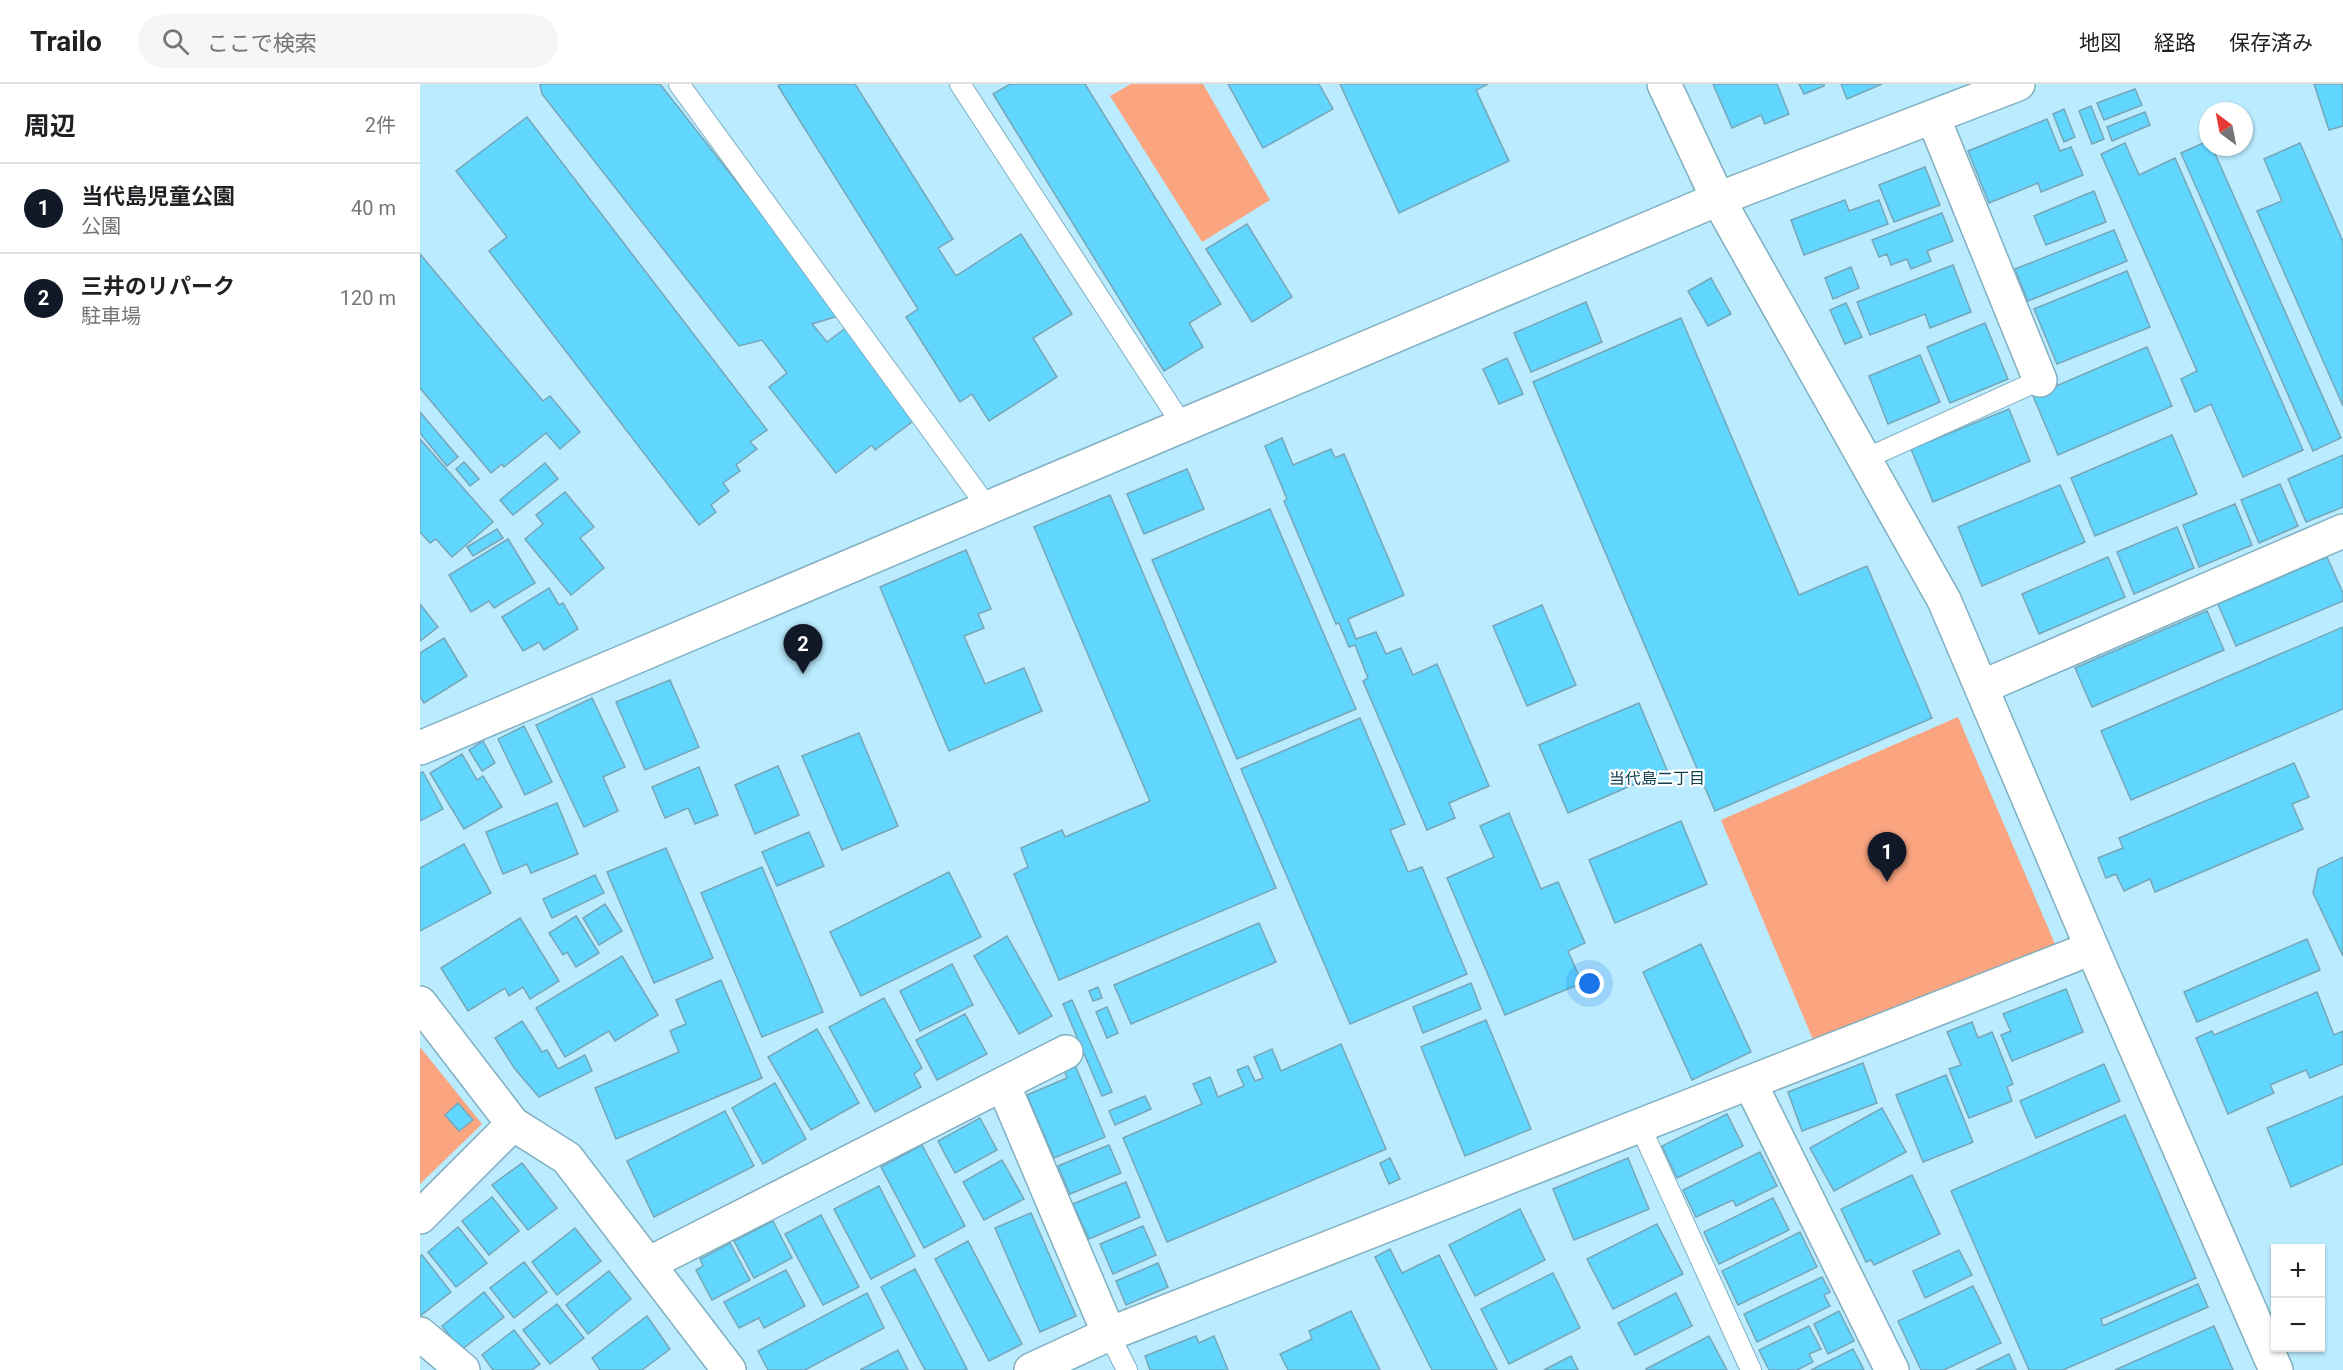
<!DOCTYPE html>
<html lang="ja">
<head>
<meta charset="utf-8">
<style>
	body { margin:0; font-family:Roboto,"Noto Sans JP",sans-serif; background:#f6f6f6; color:#202124 }
	.controls { position:absolute; right:18px; bottom:18px; display:grid; overflow:hidden; border-radius:0px; box-shadow:0 2px 4px #0004 }
	.controls button { width:54px; height:54px; display:grid; place-items:center; padding:0; border:0; border-bottom:2px solid #e0e0e0; background:#fff; color:#202124; font:30px sans-serif }
	.compass { position:absolute; left:1779px; top:18px; width:54px; height:54px; border-radius:50%; background:#fff; box-shadow:0 2px 4px #0004; rotate:328deg }
	.you { position:absolute; left:1170px; top:900px; width:21px; height:21px; margin:-15px; border:4px solid #fff; border-radius:50%; background:#1a73e8; box-shadow:0 0 0 9px #1a73e833 }
	.badge { display:grid; place-items:center; width:39px; height:39px; border-radius:50%; background:#111827; color:#fff; font-size:20px; font-weight:700 }
	.pin { position:absolute; translate:-50% -50px; filter:drop-shadow(0 2px 3px #0008) }
	.pin::after { content:''; position:absolute; top:32px; width:21px; height:18px; background:inherit; clip-path:polygon(0 0,100% 0,50% 100%) }
	.list { margin:0; padding:0; list-style:none }
	h2 { display:flex; justify-content:space-between; align-items:center; height:78px; margin:0; padding:0 24px; font-size:26px }
	h2 small { font-size:20px; font-weight:400; color:#757577 }
	.list li { display:grid; grid-template-columns:39px 1fr auto; gap:18px; align-items:center; box-sizing:border-box; height:90px; padding:0 24px; border-top:2px solid #e0e0e0 }
	.list b { display:block; font-size:22px; white-space:nowrap }
	.list p { margin:0; font-size:20px; white-space:nowrap; color:#757577 }
	.list em { font-size:20px; font-style:normal; color:#757577 }
	.icon { flex:none; width:33px; height:33px; fill:none; stroke:currentColor; stroke-width:2; stroke-linecap:round; stroke-linejoin:round }
	.map { position:relative; flex:none; width:1923px; height:1286px; overflow:hidden }
	header { display:flex; align-items:center; gap:36px; box-sizing:border-box; height:84px; padding:0 30px; background:#fff; border-bottom:2px solid #e0e0e0 }
	header strong { font-size:28px }
	nav { display:flex; gap:33px; margin-inline-start:auto; font-size:21px }
	.search { width:420px; height:54px; background:#f6f6f6; display:flex; align-items:center; gap:15px; box-sizing:border-box; padding:0 21px; border-radius:33px; color:#757577; font-size:22px }
	main { display:flex }
	aside { flex:1; background:#fff }
	.map>svg:first-child { display:block }
</style>
</head>
<body>
<header>
<strong>Trailo</strong>
<div class="search"><svg class="icon" aria-label="search" viewBox="0 0 24 24"><circle cx="10" cy="10" r="6"/><path d="M15 15l6 6"/></svg>ここで検索</div>
<nav><a>地図</a><a>経路</a><a>保存済み</a></nav>
</header>
<main>
<aside>
<h2>周辺<small>2件</small></h2>
<ul class="list">
<li><span class="badge">1</span><div><b>当代島児童公園</b><p>公園</p></div><em>40 m</em></li>
<li><span class="badge">2</span><div><b>三井のリパーク</b><p>駐車場</p></div><em>120 m</em></li>
</ul>
</aside>
<div class="map">
<svg width="1923" height="1286" viewBox="0 0 1923 1286">
	<rect width="100%" height="100%" fill="#baebfe"/>
	<g fill="#fba580">
		<polygon points="711,0 783,0 850,116 782,158 690,12"/>
		<polygon points="1538,633 1635,860 1394,958 1301,736"/>
		<polygon points="0,963 62,1040 0,1100"/>
	</g>
	<g fill="#61d6fe" stroke="#76a6b8" stroke-width="1.5">
		<polygon points="120,0 240,0 421,231 392,240 407,258 427,243 497,334 455,366 452,361 416,389 349,303 367,289 342,256 319,262 122,10"/>
		<polygon points="361,0 435,0 533,155 518,164 536,192 601,150 652,230 613,254 637,293 569,337 552,310 540,318 486,233 498,225 358,2"/>
		<polygon points="590,0 665,0 801,220 769,239 783,263 744,287 573,10"/>
		<polygon points="808,0 899,0 913,25 843,64"/>
		<polygon points="920,0 1068,0 1056,6 1089,77 979,129"/>
		<polygon points="1293,0 1357,0 1369,30 1345,40 1341,31 1312,44"/>
		<polygon points="1379,0 1404,0 1404,2 1384,10"/>
		<polygon points="1421,0 1462,0 1427,15"/>
		<polygon points="1894,0 1923,0 1923,42 1909,46"/>
		<polygon points="1715,5 1722,21 1684,36 1677,19"/>
		<polygon points="1671,22 1684,55 1672,60 1659,27"/>
		<polygon points="1644,25 1655,53 1644,58 1633,30"/>
		<polygon points="1725,28 1730,41 1692,57 1687,43"/>
		<polygon points="107,33 347,346 330,358 337,365 316,381 320,387 303,399 309,407 291,421 296,428 279,441 69,167 87,153 36,87"/>
		<polygon points="1627,35 1640,67 1651,63 1663,91 1621,108 1618,99 1569,119 1548,67"/>
		<polygon points="1788,57 1788,63 1792,63 1921,354 1893,367 1761,69"/>
		<polygon points="1705,59 1719,91 1755,74 1883,366 1823,393 1791,320 1775,328 1761,295 1777,287 1681,70"/>
		<polygon points="1880,59 1923,158 1923,322 1837,127 1862,117 1844,75"/>
		<polygon points="1505,83 1520,121 1474,138 1459,101"/>
		<polygon points="1674,107 1686,138 1626,161 1614,132"/>
		<polygon points="1425,116 1429,127 1459,116 1468,140 1384,171 1371,136"/>
		<polygon points="1522,129 1533,157 1507,167 1511,177 1491,185 1487,175 1471,181 1467,170 1459,173 1452,156"/>
		<polygon points="827,140 872,213 832,238 786,165"/>
		<polygon points="1694,146 1707,177 1608,217 1595,185"/>
		<polygon points="0,170 123,317 130,312 160,348 140,365 126,349 84,383 82,380 71,389 0,304"/>
		<polygon points="1533,181 1551,228 1510,244 1505,230 1450,251 1437,218"/>
		<polygon points="1431,183 1439,204 1413,215 1405,194"/>
		<polygon points="1707,187 1730,243 1637,280 1614,225"/>
		<polygon points="1291,194 1311,230 1288,242 1268,207"/>
		<polygon points="1166,218 1182,258 1111,288 1094,249"/>
		<polygon points="1426,219 1442,253 1425,260 1410,226"/>
		<polygon points="1261,234 1379,511 1447,482 1512,634 1295,727 1113,298"/>
		<polygon points="1565,239 1588,295 1530,319 1507,263"/>
		<polygon points="1727,263 1752,322 1638,371 1613,312"/>
		<polygon points="1500,271 1520,318 1468,340 1449,292"/>
		<polygon points="1087,274 1103,310 1079,320 1063,285"/>
		<polygon points="1589,325 1610,377 1513,418 1491,365"/>
		<polygon points="0,328 38,373 27,382 0,349"/>
		<polygon points="1752,351 1777,410 1675,452 1651,394"/>
		<polygon points="862,354 873,381 911,365 915,374 924,370 984,511 928,535 936,555 956,548 966,570 981,564 993,591 1017,580 1069,702 1029,719 1035,734 1007,746 943,597 948,594 935,561 929,563 919,539 916,540 864,417 867,415 845,362"/>
		<polygon points="0,355 73,438 32,473 16,455 10,459 0,448"/>
		<polygon points="1923,371 1923,423 1886,438 1868,395"/>
		<polygon points="44,378 59,395 50,402 36,385"/>
		<polygon points="125,379 138,395 93,431 80,416"/>
		<polygon points="767,385 784,425 724,450 707,410"/>
		<polygon points="1860,400 1878,442 1839,459 1821,416"/>
		<polygon points="1640,401 1665,458 1562,502 1538,443"/>
		<polygon points="145,408 174,443 160,454 184,484 151,511 105,455 123,440 116,431"/>
		<polygon points="690,411 856,804 639,896 594,790 608,783 601,764 642,746 645,753 730,717 614,443"/>
		<polygon points="1815,420 1832,461 1779,483 1763,441"/>
		<polygon points="850,425 936,625 817,675 732,476"/>
		<polygon points="1757,443 1774,484 1714,510 1697,468"/>
		<polygon points="77,445 83,454 53,472 47,463"/>
		<polygon points="88,455 115,499 74,524 69,517 51,528 29,491"/>
		<polygon points="546,466 571,525 558,530 564,544 544,552 565,600 604,584 622,627 529,667 460,503"/>
		<polygon points="1688,473 1705,513 1619,550 1602,510"/>
		<polygon points="1907,473 1923,509 1923,517 1816,562 1798,520"/>
		<polygon points="129,504 139,521 143,519 158,545 124,566 119,558 103,567 82,533"/>
		<polygon points="0,520 18,543 0,557"/>
		<polygon points="1122,521 1156,601 1107,622 1073,542"/>
		<polygon points="1787,527 1804,566 1672,623 1655,584"/>
		<polygon points="1923,543 1923,625 1711,716 1681,647"/>
		<polygon points="24,554 47,592 4,619 0,613 0,569"/>
		<polygon points="250,596 279,663 225,686 196,618"/>
		<polygon points="172,614 205,683 183,693 198,727 164,743 116,641"/>
		<polygon points="1219,619 1247,686 1148,729 1119,661"/>
		<polygon points="940,634 985,740 970,746 988,788 1002,783 1047,890 930,940 821,685"/>
		<polygon points="104,642 132,698 105,711 78,655"/>
		<polygon points="439,649 478,742 422,766 382,672"/>
		<polygon points="63,657 75,679 62,687 49,666"/>
		<polygon points="42,670 57,696 63,692 82,723 44,745 10,689"/>
		<polygon points="1874,679 1889,713 1872,720 1883,745 1735,808 1730,795 1704,807 1696,790 1686,794 1678,774 1703,764 1699,754"/>
		<polygon points="358,682 379,731 335,750 315,701"/>
		<polygon points="279,683 298,731 275,740 268,724 245,734 232,703"/>
		<polygon points="3,688 23,725 0,737 0,689"/>
		<polygon points="137,719 158,770 111,789 107,780 83,790 66,748"/>
		<polygon points="1089,729 1121,805 1138,798 1165,859 1148,867 1162,899 1085,931 1027,794 1074,773 1060,742"/>
		<polygon points="1261,737 1287,800 1195,839 1169,776"/>
		<polygon points="389,748 404,782 357,802 342,768"/>
		<polygon points="44,760 71,809 0,847 0,784"/>
		<polygon points="246,764 293,874 234,899 187,788"/>
		<polygon points="1923,773 1923,872 1893,809 1898,785"/>
		<polygon points="342,783 403,928 342,953 281,809"/>
		<polygon points="529,788 561,853 441,912 410,848"/>
		<polygon points="175,791 184,809 132,834 123,815"/>
		<polygon points="185,820 202,847 179,861 163,834"/>
		<polygon points="156,832 179,869 156,883 147,868 143,871 129,849"/>
		<polygon points="100,834 139,897 110,915 103,903 89,912 85,904 48,927 21,884"/>
		<polygon points="839,839 856,878 711,940 694,901"/>
		<polygon points="587,852 632,932 599,950 554,872"/>
		<polygon points="1887,855 1900,886 1777,938 1764,908"/>
		<polygon points="1281,860 1331,968 1272,996 1223,888"/>
		<polygon points="202,872 238,931 195,957 189,947 145,973 116,924"/>
		<polygon points="532,880 553,921 500,947 480,907"/>
		<polygon points="301,896 342,994 196,1055 175,1004 259,968 250,947 266,940 256,916"/>
		<polygon points="1051,899 1061,925 1003,949 993,923"/>
		<polygon points="678,903 682,914 673,917 669,907"/>
		<polygon points="1646,905 1663,948 1592,977 1581,951 1591,947 1583,930"/>
		<polygon points="1897,908 1914,951 1923,947 1923,980 1890,994 1886,986 1850,1001 1854,1009 1808,1030 1776,954 1792,947 1794,951"/>
		<polygon points="464,914 502,984 494,990 501,1003 455,1028 409,943"/>
		<polygon points="652,916 692,1008 682,1012 643,920"/>
		<polygon points="687,923 698,949 687,954 676,928"/>
		<polygon points="545,930 567,970 517,996 496,956"/>
		<polygon points="1066,936 1111,1045 1045,1072 1001,963"/>
		<polygon points="102,937 122,968 127,966 138,985 165,971 172,987 119,1013 95,985 75,954"/>
		<polygon points="1552,938 1558,954 1572,948 1593,1000 1587,1003 1592,1017 1549,1034 1529,985 1541,981 1527,948"/>
		<polygon points="397,945 439,1019 391,1046 348,973"/>
		<polygon points="921,960 966,1065 747,1158 703,1054 782,1020 773,1000 790,993 798,1013 824,1002 817,986 828,982 835,997 843,994 834,973 852,965 861,987"/>
		<polygon points="1443,979 1457,1019 1382,1047 1368,1008"/>
		<polygon points="1684,980 1700,1017 1616,1054 1600,1017"/>
		<polygon points="655,981 685,1053 634,1074 607,1011 647,994 644,986"/>
		<polygon points="1526,991 1553,1058 1503,1078 1476,1011"/>
		<polygon points="355,999 386,1055 343,1080 312,1024"/>
		<polygon points="725,1012 731,1025 695,1041 689,1027"/>
		<polygon points="1923,1012 1923,1080 1871,1103 1847,1044"/>
		<polygon points="38,1019 53,1036 39,1047 25,1031"/>
		<polygon points="1462,1024 1486,1068 1414,1107 1390,1064"/>
		<polygon points="305,1027 334,1082 234,1133 207,1077"/>
		<polygon points="1307,1030 1323,1062 1257,1094 1242,1062"/>
		<polygon points="1705,1031 1776,1194 1681,1235 1683,1242 1778,1200 1788,1223 1643,1286 1609,1286 1531,1107"/>
		<polygon points="560,1034 577,1066 535,1089 518,1057"/>
		<polygon points="502,1061 545,1142 504,1164 461,1083"/>
		<polygon points="689,1061 701,1089 650,1110 638,1082"/>
		<polygon points="1340,1068 1357,1102 1316,1122 1313,1116 1276,1133 1263,1106"/>
		<polygon points="970,1074 980,1095 969,1100 960,1079"/>
		<polygon points="1208,1074 1229,1125 1154,1156 1133,1105"/>
		<polygon points="582,1076 604,1115 564,1136 543,1098"/>
		<polygon points="102,1079 137,1124 108,1146 72,1101"/>
		<polygon points="1492,1091 1520,1150 1454,1181 1451,1176 1446,1178 1421,1125"/>
		<polygon points="706,1098 720,1133 669,1155 653,1120"/>
		<polygon points="459,1102 495,1172 451,1195 414,1125"/>
		<polygon points="72,1113 99,1147 69,1171 42,1137"/>
		<polygon points="1353,1114 1369,1146 1299,1180 1284,1148"/>
		<polygon points="1100,1125 1125,1176 1055,1212 1029,1161"/>
		<polygon points="611,1129 656,1232 620,1248 575,1144"/>
		<polygon points="401,1131 439,1203 403,1221 365,1150"/>
		<polygon points="353,1137 372,1174 334,1194 314,1157"/>
		<polygon points="1237,1140 1263,1190 1193,1225 1167,1175"/>
		<polygon points="723,1142 736,1171 693,1190 680,1160"/>
		<polygon points="38,1143 67,1179 36,1203 8,1168"/>
		<polygon points="155,1144 181,1177 137,1211 112,1178"/>
		<polygon points="1380,1148 1397,1183 1318,1221 1302,1187"/>
		<polygon points="548,1157 602,1260 569,1277 515,1175"/>
		<polygon points="310,1159 330,1196 292,1216 276,1186 283,1182 280,1175"/>
		<polygon points="970,1165 982,1189 1019,1171 1077,1286 1012,1286 955,1173"/>
		<polygon points="1539,1166 1552,1191 1505,1214 1493,1187"/>
		<polygon points="2,1171 31,1208 0,1232 0,1172"/>
		<polygon points="104,1178 127,1208 94,1234 70,1204"/>
		<polygon points="738,1179 748,1203 706,1221 696,1197"/>
		<polygon points="495,1185 547,1285 544,1286 505,1286 461,1203"/>
		<polygon points="366,1186 385,1222 344,1244 339,1234 319,1244 304,1218"/>
		<polygon points="189,1187 211,1215 168,1250 146,1221"/>
		<polygon points="1133,1189 1160,1244 1089,1280 1061,1225"/>
		<polygon points="1402,1193 1410,1208 1404,1211 1410,1222 1337,1258 1324,1230"/>
		<polygon points="1553,1202 1581,1259 1524,1286 1501,1286 1478,1237"/>
		<polygon points="64,1208 84,1233 41,1266 22,1242"/>
		<polygon points="447,1209 464,1244 385,1286 348,1286 338,1267"/>
		<polygon points="1256,1209 1272,1242 1215,1271 1198,1239"/>
		<polygon points="137,1220 164,1254 130,1280 103,1246"/>
		<polygon points="931,1227 960,1286 868,1286 860,1270 892,1255 889,1247"/>
		<polygon points="1419,1227 1434,1257 1408,1270 1394,1240"/>
		<polygon points="227,1232 250,1265 222,1286 180,1286 172,1274"/>
		<polygon points="1389,1242 1401,1265 1389,1270 1393,1278 1377,1286 1349,1286 1339,1266"/>
		<polygon points="1794,1242 1813,1286 1695,1286"/>
		<polygon points="94,1246 120,1280 112,1286 73,1286 62,1271"/>
		<polygon points="776,1252 779,1259 794,1252 808,1286 730,1286 725,1272"/>
		<polygon points="1289,1252 1307,1286 1227,1286 1226,1285"/>
		<polygon points="1433,1265 1444,1286 1391,1286"/>
		<polygon points="478,1266 488,1286 440,1286"/>
		<polygon points="1589,1270 1596,1286 1556,1286"/>
		<polygon points="1151,1272 1158,1286 1124,1286"/>
	</g>
	<g fill="none" stroke-linecap="round" stroke-linejoin="round">
		<g stroke="#7fafc1" stroke-width="22">
			<g id="service">
				<polyline points="259,0 568,424"/>
				<polyline points="540,0 763,342"/>
				<polyline points="1445,375 1620,296"/>
				<polyline points="1220,1042 1331,1286"/>
				<polyline points="689,1250 707,1286"/>
			</g>
		</g>
		<g stroke="#7fafc1" stroke-width="36">
			<g id="minor">
				<polyline points="1513,33 1620,296"/>
				<polyline points="1562,603 1923,447"/>
				<polyline points="0,919 93,1040 147,1074 309,1286"/>
				<polyline points="1330,999 1472,1286"/>
				<polyline points="583,1000 689,1250"/>
				<polyline points="0,1133 93,1040"/>
				<polyline points="228,1180 646,968"/>
				<polyline points="0,1250 43,1286"/>
				<polyline points="611,1286 689,1250 1672,864"/>
			</g>
		</g>
		<g stroke="#7fafc1" stroke-width="36">
			<g id="tertiary">
				<polyline points="1244,0 1298,115 1524,516 1672,864 1856,1286"/>
				<polyline points="0,664 1298,115 1598,0"/>
			</g>
		</g>
		<use href="#service" stroke="#fff" stroke-width="20"/>
		<use href="#minor" stroke="#fff" stroke-width="33"/>
		<use href="#tertiary" stroke="#fff" stroke-width="33"/>
	</g>
	<g text-anchor="middle" stroke-width="4.5" stroke-linejoin="round" paint-order="stroke">
		<g font-size="16" fill="#114252" stroke="#fff">
			<text x="1237" y="700">当代島二丁目</text>
		</g>
	</g>
</svg>
<div class="controls">
<button>+</button>
<button>−</button>
</div>
<svg class="compass" viewBox="-18 -18 36 36"><path d="M0-13l5 13h-10z" fill="#e53935"/><path d="M0 13l5-13h-10z" fill="#757577"/></svg>
<div class="you"></div>
<div class="pin badge" style="left:1467px;top:798px">1</div>
<div class="pin badge" style="left:383px;top:590px">2</div>
</div>
</main>
</body>
</html>
